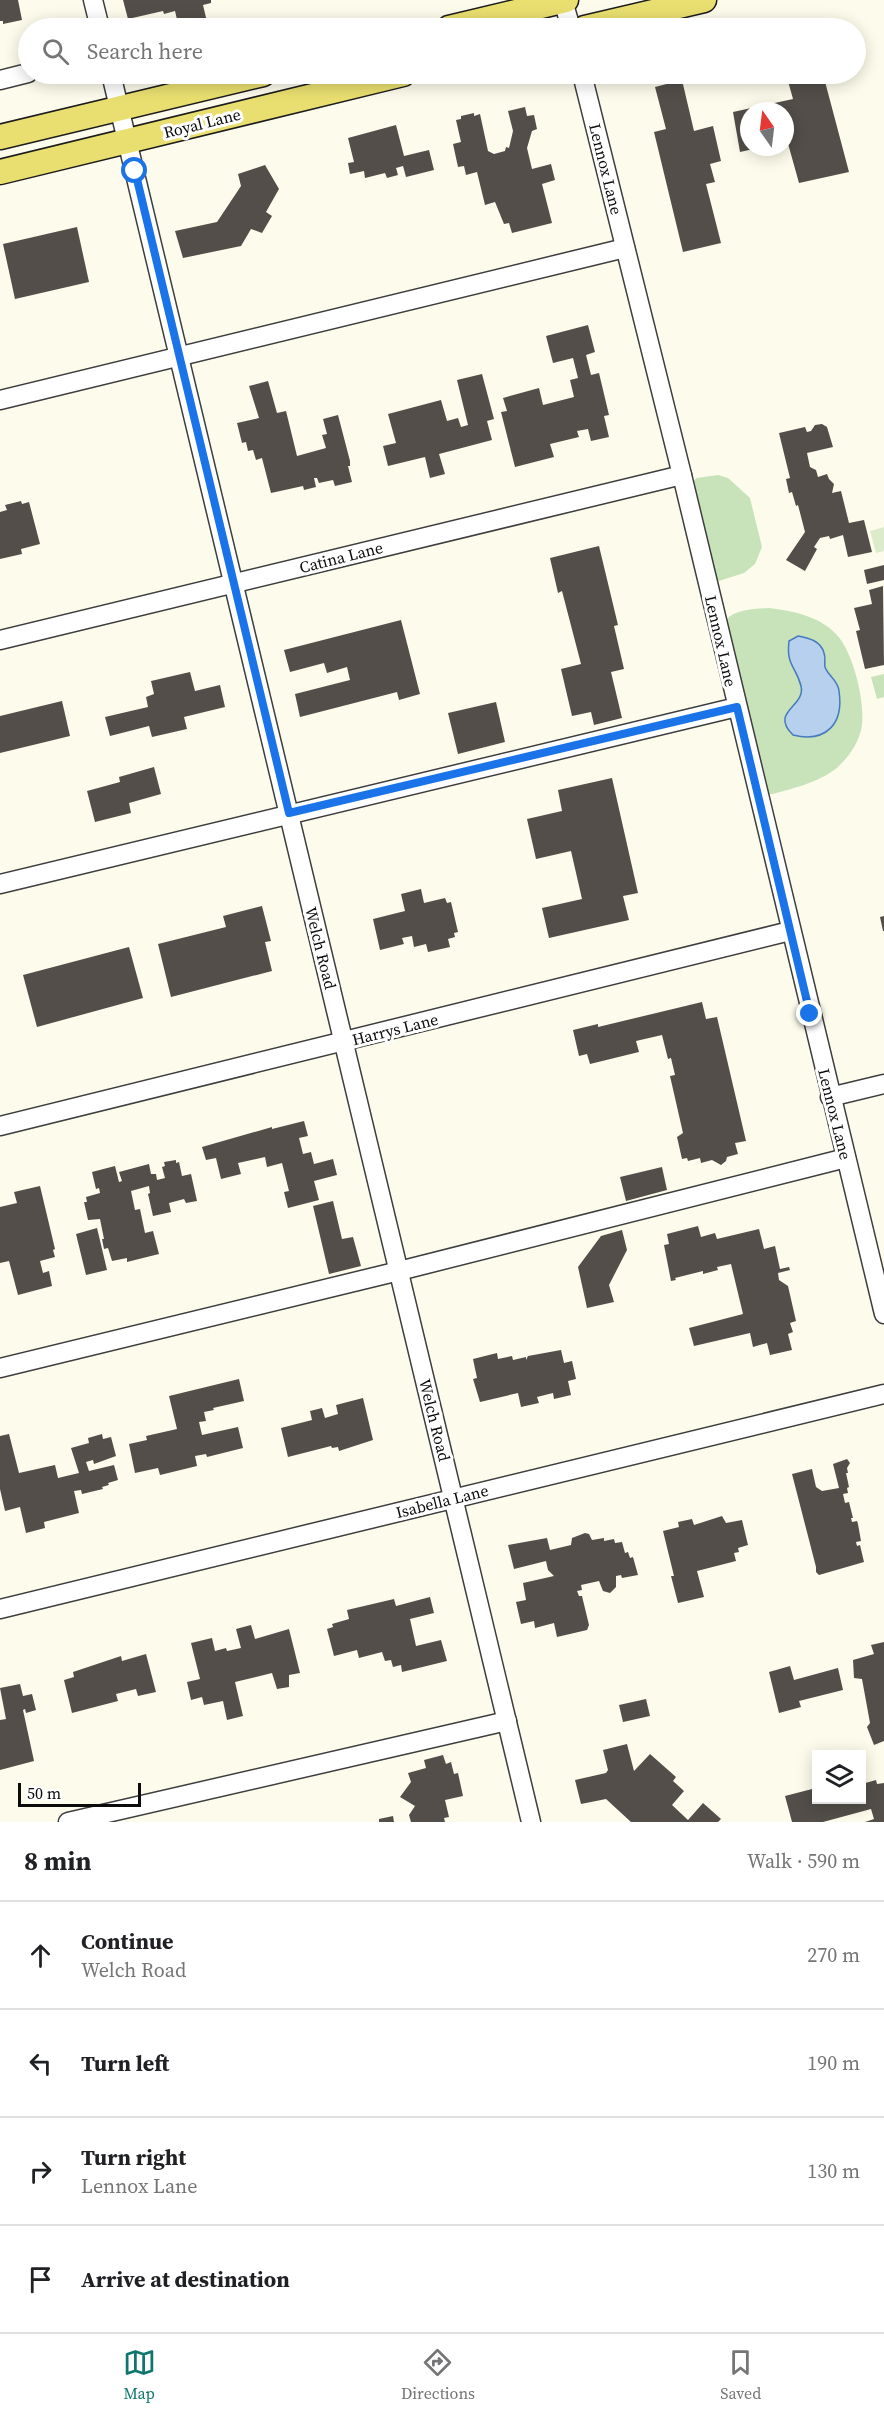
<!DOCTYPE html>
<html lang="en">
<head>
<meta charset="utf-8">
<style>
	body { margin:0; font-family:"Source Serif 4",serif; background:#f6f6f6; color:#202124 }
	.controls { position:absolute; right:18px; bottom:18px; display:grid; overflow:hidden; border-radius:0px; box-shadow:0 3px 15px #0003 }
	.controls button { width:54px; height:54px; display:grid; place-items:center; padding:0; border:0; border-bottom:2px solid #e0e0e0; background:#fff; color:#202124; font:30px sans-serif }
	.compass { position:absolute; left:740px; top:102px; width:54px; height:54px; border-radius:50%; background:#fff; box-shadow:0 3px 15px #0003; rotate:346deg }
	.scale { position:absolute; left:18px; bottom:15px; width:123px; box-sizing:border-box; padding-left:6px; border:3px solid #0b0b0b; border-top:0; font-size:16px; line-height:21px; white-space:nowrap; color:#0b0b0b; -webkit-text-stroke:4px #fff; paint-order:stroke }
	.stop { position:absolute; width:18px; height:18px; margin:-14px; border:4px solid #1a73e8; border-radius:50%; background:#fff }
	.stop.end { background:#1a73e8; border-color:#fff; box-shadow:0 2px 6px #0008 }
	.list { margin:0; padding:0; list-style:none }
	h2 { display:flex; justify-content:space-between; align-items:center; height:78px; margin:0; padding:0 24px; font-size:26px }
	h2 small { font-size:20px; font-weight:400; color:#757577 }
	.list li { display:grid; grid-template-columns:39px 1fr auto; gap:18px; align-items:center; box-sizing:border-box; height:108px; padding:0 24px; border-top:2px solid #e0e0e0 }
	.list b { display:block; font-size:22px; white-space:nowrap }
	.list p { margin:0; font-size:20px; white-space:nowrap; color:#757577 }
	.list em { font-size:20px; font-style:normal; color:#757577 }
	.icon { flex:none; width:33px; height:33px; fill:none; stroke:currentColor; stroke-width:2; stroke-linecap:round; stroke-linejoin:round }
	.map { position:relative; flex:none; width:884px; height:1822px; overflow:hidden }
	.search { position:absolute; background:#fff; box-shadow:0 3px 15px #0003; left:18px; right:18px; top:18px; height:66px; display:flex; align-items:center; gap:15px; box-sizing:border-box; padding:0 21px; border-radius:33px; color:#757577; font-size:22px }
	.sheet { height:510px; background:#fff }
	nav { display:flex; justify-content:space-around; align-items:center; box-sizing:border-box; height:84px; border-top:2px solid #e0e0e0; background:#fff; font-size:16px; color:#757577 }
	nav a { display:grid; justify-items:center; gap:3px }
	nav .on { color:#0f766e }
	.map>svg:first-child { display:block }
</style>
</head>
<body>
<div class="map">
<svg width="884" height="1822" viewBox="0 0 884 1822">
	<rect width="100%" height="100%" fill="#fdfcec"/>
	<g fill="#c8e3ba">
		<polygon points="718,475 728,478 750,498 762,547 755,564 744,573 719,581 712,580 689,484 697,478"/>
		<path d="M769 608C793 611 819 616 836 634 853 651 865 701 862 725 860 740 851 754 840 765 824 781 794 788 773 794H767L726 620C735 609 756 609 769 608Z"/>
		<polygon points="884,674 884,697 877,699 871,677"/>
	</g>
	<polygon fill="#dbebcb" points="884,527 884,551 876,553 870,531"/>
	<path fill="#b6d0ee" stroke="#467abd" stroke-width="1.5" d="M798 636C809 638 821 641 824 653 826 658 824 662 825 667 828 676 838 680 839 691 844 724 826 743 793 735 769 711 806 707 801 686 796 666 786 666 789 641Z"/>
	<g fill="#534e49">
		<polygon points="0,0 18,0 22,20 3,24 3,21 0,21"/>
		<polygon points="123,0 211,0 211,3 203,5 208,26 179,28 175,11 164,14 163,11 128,19"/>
		<polygon points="786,74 823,74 849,172 799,183 787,140 785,141 785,111 749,111 749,147 758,148 740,152 733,112 793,99"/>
		<polygon points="682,80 694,131 713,126 721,161 710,164 715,182 706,184 721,243 683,252 654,132 666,129 655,87"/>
		<polygon points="525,107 527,116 534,115 537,129 532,131 527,148 532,169 551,164 555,180 542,184 552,223 512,233 509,223 504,224 495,202 485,205 477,172 466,175 464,166 458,167 453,144 461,142 456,120 461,119 461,116 474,113 474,116 480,114 488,151 494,154 505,151 506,147 509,148 513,131 508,111"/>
		<polygon points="396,125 404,156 429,150 434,170 406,177 403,166 396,168 398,175 387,178 385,173 365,178 364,171 350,174 348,163 354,162 348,138"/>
		<polygon points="265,165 279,189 266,212 272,216 262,233 251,229 241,246 183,258 175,231 217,222 241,186 238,174"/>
		<polygon points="77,227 89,282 15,299 3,244"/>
		<polygon points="588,325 595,352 586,355 591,375 599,373 609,415 604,416 609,437 591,441 588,429 577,431 579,437 550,444 554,457 515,467 501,412 507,411 503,398 539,388 543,405 574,397 570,380 578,378 573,358 553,363 546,336"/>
		<polygon points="482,374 494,419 487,421 492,440 439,454 445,474 430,478 425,457 388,466 383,446 396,443 388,414 441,400 447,421 458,418 461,427 468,425 457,380"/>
		<polygon points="268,381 277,413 286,411 297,456 326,448 322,435 327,434 323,419 338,415 350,461 350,466 348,466 352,482 335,486 333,480 319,483 317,478 314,478 316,487 304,490 303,486 271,493 262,458 256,460 253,450 248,451 246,442 242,443 237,423 259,418 249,386"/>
		<polygon points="822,424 827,427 833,447 807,453 810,467 816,470 818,477 827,474 829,479 834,484 832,493 841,491 849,523 864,520 872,552 848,557 843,535 830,539 829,536 820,538 814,547 817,549 805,571 786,560 805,532 798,505 796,506 792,492 789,493 786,479 790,478 779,433 805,427 807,432 811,431 815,425"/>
		<polygon points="21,501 22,504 29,502 40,544 21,549 22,554 0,559 0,512 7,510 5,505"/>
		<polygon points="599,546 618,625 614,626 624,669 611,672 622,718 594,725 591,712 572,716 561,669 581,664 562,591 558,593 550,558"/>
		<polygon points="884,565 884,580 867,584 864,570"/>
		<polygon points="883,586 884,665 865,669 856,631 860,630 854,608 872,604 869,590"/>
		<polygon points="401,620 420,694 399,700 397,692 300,717 295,694 350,680 347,667 327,673 324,663 290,672 284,650"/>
		<polygon points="190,672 195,691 220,685 225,707 184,717 187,729 152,737 149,726 110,736 105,717 148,707 146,697 154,694 151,681"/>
		<polygon points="62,701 70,736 0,753 0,716"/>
		<polygon points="496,702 505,742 458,754 448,713"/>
		<polygon points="154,767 161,794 129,803 131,813 95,822 87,791 120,782 119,777"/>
		<polygon points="612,778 638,893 623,896 629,920 549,938 542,908 582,899 571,851 536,859 527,819 562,811 558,790"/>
		<polygon points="421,889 424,903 445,898 447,903 451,902 458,932 454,933 455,937 448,939 450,947 428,952 426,944 414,947 412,936 402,938 404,944 380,950 373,919 405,911 401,894"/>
		<polygon points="262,906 271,941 265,942 272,971 171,997 158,944 226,927 223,916"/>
		<polygon points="884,916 884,931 883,931 880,917"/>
		<polygon points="129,947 143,998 37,1027 23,975"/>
		<polygon points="702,1002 706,1019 717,1017 746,1141 735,1143 738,1154 727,1157 726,1161 721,1165 712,1160 701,1163 700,1158 688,1161 687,1158 682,1159 677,1137 683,1133 670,1076 675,1075 671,1058 668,1059 662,1035 636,1041 639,1052 590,1064 587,1054 579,1056 573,1030 598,1024 598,1027"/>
		<polygon points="304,1121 308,1136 299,1138 303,1154 311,1152 314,1164 333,1159 337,1175 314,1181 319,1200 288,1208 284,1192 289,1191 282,1163 267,1167 265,1157 238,1163 241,1174 221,1179 216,1158 206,1160 202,1147 272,1127 272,1129"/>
		<polygon points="176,1160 176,1163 179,1162 182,1176 191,1174 197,1201 186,1203 184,1199 169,1203 171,1212 153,1216 148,1194 150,1193 149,1186 131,1191 135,1210 140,1209 145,1233 153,1231 159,1254 127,1262 127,1258 112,1261 108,1248 104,1249 102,1239 104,1239 100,1219 88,1220 84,1202 87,1202 86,1197 100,1193 99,1188 96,1189 92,1172 115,1166 119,1182 122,1181 119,1172 149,1164 151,1174 156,1174 157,1180 165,1178 162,1167 165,1166 164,1162"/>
		<polygon points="662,1167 667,1190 626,1201 620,1177"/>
		<polygon points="40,1186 55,1249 53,1250 55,1257 40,1261 43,1273 49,1271 52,1286 18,1295 9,1261 0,1263 0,1207 17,1203 14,1192"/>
		<polygon points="333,1201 342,1239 353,1237 361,1266 329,1274 313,1206"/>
		<polygon points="698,1226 701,1237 715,1233 717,1239 759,1229 764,1249 775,1246 780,1269 789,1267 790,1270 778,1273 779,1280 788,1286 796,1321 790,1323 793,1332 788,1334 792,1350 770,1355 767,1343 753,1347 750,1333 694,1346 689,1328 743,1314 731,1264 717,1267 718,1270 703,1274 703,1271 675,1278 676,1280 671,1281 664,1245 669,1244 667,1234"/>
		<polygon points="97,1228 107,1270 86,1275 76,1234"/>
		<polygon points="622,1230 627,1250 609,1285 614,1302 587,1308 578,1267 601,1236"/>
		<polygon points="561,1350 564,1363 572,1361 576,1379 568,1381 571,1395 554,1399 553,1393 537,1397 539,1403 521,1407 518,1393 480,1402 473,1379 477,1378 473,1359 497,1353 498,1359 512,1356 513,1360 526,1357 526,1360 528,1356"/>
		<polygon points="239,1379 244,1401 213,1408 214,1410 204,1412 206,1421 199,1422 202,1435 238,1427 243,1448 207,1457 206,1454 195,1456 197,1466 160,1475 158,1468 135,1473 129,1444 147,1440 146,1436 177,1429 169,1396"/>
		<polygon points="363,1398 373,1440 339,1451 338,1447 332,1448 331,1446 288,1457 281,1428 312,1420 310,1411 322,1408 325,1418 338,1414 336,1405"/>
		<polygon points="9,1434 19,1473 55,1465 58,1478 79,1473 71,1448 89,1443 88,1438 102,1434 103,1439 111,1437 116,1456 94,1464 93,1460 86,1462 89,1471 114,1465 118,1480 108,1483 109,1485 102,1487 103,1489 82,1494 81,1490 74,1491 79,1513 44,1522 45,1528 26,1533 20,1507 5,1511 0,1489 0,1436"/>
		<polygon points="847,1459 850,1463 847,1468 848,1473 846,1473 849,1487 847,1488 848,1493 843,1494 845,1503 849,1502 853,1518 851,1518 852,1522 857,1521 858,1524 861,1541 856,1542 857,1546 860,1545 864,1562 819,1575 816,1572 816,1567 792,1474 812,1469 816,1487 822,1491 839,1488 833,1464"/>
		<polygon points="722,1516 726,1523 742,1520 748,1545 738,1548 739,1552 734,1553 736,1561 697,1571 704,1597 678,1603 671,1576 674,1576 663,1531 679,1527 678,1522 692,1519 694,1525"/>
		<polygon points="585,1533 589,1534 592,1540 604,1538 604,1541 614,1539 615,1543 622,1542 625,1553 628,1552 630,1558 633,1557 638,1575 622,1578 621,1575 616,1576 616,1587 610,1593 603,1591 599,1581 581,1585 582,1590 577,1591 579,1596 582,1596 589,1625 587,1630 557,1637 554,1623 535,1628 534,1621 521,1624 516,1602 526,1600 523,1583 554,1576 548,1570 546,1561 514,1569 508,1545 547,1538 550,1550 571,1545 572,1538"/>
		<polygon points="430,1597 434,1613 410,1619 416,1646 441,1640 447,1661 402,1672 401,1665 393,1667 391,1660 385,1661 382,1652 359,1658 357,1650 334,1656 327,1629 333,1627 332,1624 349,1619 347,1610 394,1599 396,1606"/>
		<polygon points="251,1625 255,1639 289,1629 300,1673 289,1675 289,1687 277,1689 272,1673 235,1682 243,1716 227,1720 223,1701 204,1705 202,1697 191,1700 187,1682 200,1679 191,1643 212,1638 215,1651 226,1648 227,1651 241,1648 236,1629"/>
		<polygon points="884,1642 884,1741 874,1745 867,1727 870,1723 862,1679 854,1678 853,1660 874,1654 871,1645"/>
		<polygon points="146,1654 156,1692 138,1696 136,1689 116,1694 118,1701 72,1713 64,1680 74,1677 73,1672 121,1656 122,1661"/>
		<polygon points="790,1666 794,1680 838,1668 843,1690 799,1701 801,1707 779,1713 769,1672"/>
		<polygon points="20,1684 23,1696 32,1694 36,1710 26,1713 25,1709 23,1710 34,1761 0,1770 0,1720 6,1719 0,1688"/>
		<polygon points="646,1699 650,1716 623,1722 619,1705"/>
		<polygon points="627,1744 634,1771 650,1754 676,1777 673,1781 684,1791 672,1805 688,1820 703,1803 721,1819 718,1822 631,1822 606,1799 581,1804 575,1780 606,1773 608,1770 603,1750"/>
		<polygon points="443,1755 446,1764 451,1762 454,1774 458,1773 463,1796 445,1800 449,1817 444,1818 445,1822 411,1822 409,1815 415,1806 400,1797 411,1782 408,1773 426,1768 424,1760"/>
		<polygon points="876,1780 877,1784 884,1783 884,1822 865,1822 874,1819 871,1809 823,1822 792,1822 785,1796 816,1788 816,1800 862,1800 862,1784"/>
		<polygon points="393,1816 394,1822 379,1822 379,1819"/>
	</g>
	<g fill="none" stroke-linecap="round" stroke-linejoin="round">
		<g stroke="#3e3e3e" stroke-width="21">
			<g id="minor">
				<polyline points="93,0 100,28"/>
				<polyline points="563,1 571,28"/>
				<polyline points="111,74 531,1822"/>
				<polyline points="582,74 682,475 884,1314"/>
				<polyline points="0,80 28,73"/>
				<polyline points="0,400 625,248"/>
				<polyline points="0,640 682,475"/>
				<polyline points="0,884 737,707"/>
				<polyline points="830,1097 884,1084"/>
				<polyline points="0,1126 790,931"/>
				<polyline points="0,1368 399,1271 846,1158"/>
				<polyline points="0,1609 884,1394"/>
				<polyline points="68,1822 507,1721"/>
			</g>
		</g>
		<g stroke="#1c1c1c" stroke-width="27">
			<g id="major">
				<polyline points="449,28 566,0"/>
				<polyline points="585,28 704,0"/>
				<polyline points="0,137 263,74"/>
				<polyline points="0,172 403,74"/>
			</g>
		</g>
		<use href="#minor" stroke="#fff" stroke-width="18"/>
		<use href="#major" stroke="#e9df70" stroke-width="24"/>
	</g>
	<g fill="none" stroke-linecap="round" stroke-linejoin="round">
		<polyline stroke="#1a73e8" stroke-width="8" points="135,171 289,813 737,707 810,1014"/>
	</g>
	<g text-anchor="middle" stroke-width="6" stroke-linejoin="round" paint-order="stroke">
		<g font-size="16" fill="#0b0b0b" stroke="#fff">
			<text transform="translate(202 123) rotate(-14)" y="6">Royal Lane</text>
			<text transform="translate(606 169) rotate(76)" y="6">Lennox Lane</text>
			<text transform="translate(341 557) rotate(-14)" y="6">Catina Lane</text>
			<text transform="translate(721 641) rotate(77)" y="6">Lennox Lane</text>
			<text transform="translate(321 948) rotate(76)" y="6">Welch Road</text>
			<text transform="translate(395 1029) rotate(-14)" y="6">Harrys Lane</text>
			<text transform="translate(835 1114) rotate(76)" y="6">Lennox Lane</text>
			<text transform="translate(435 1420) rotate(76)" y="6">Welch Road</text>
			<text transform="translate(442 1501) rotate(-14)" y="6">Isabella Lane</text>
		</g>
	</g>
</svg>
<div class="controls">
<button><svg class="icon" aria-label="layers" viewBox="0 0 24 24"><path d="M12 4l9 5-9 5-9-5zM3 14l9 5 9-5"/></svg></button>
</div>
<svg class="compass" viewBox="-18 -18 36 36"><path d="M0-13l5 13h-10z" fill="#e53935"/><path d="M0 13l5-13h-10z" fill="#757577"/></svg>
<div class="scale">50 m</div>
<div class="stop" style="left:135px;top:171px"></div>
<div class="stop end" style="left:810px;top:1014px"></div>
<div class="search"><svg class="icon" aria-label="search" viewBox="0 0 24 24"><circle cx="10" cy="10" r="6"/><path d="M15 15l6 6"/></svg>Search here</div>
</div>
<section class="sheet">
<h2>8 min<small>Walk · 590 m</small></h2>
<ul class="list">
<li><svg class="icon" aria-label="ahead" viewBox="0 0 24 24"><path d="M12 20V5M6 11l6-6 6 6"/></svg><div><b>Continue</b><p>Welch Road</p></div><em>270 m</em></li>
<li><svg class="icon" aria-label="left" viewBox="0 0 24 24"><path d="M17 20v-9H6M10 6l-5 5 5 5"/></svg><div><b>Turn left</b></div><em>190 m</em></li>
<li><svg class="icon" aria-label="right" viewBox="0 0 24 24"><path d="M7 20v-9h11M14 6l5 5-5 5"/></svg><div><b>Turn right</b><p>Lennox Lane</p></div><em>130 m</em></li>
<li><svg class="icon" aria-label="arrive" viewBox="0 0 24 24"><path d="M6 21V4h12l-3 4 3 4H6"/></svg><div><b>Arrive at destination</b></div></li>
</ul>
</section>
<nav>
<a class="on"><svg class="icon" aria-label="map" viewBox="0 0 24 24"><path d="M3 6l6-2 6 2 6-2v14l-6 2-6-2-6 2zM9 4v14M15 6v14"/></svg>Map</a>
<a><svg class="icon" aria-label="directions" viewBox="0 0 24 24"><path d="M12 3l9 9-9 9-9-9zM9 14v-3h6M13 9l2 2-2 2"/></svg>Directions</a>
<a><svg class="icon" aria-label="saved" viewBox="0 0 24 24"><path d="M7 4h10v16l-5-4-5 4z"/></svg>Saved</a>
</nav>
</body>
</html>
